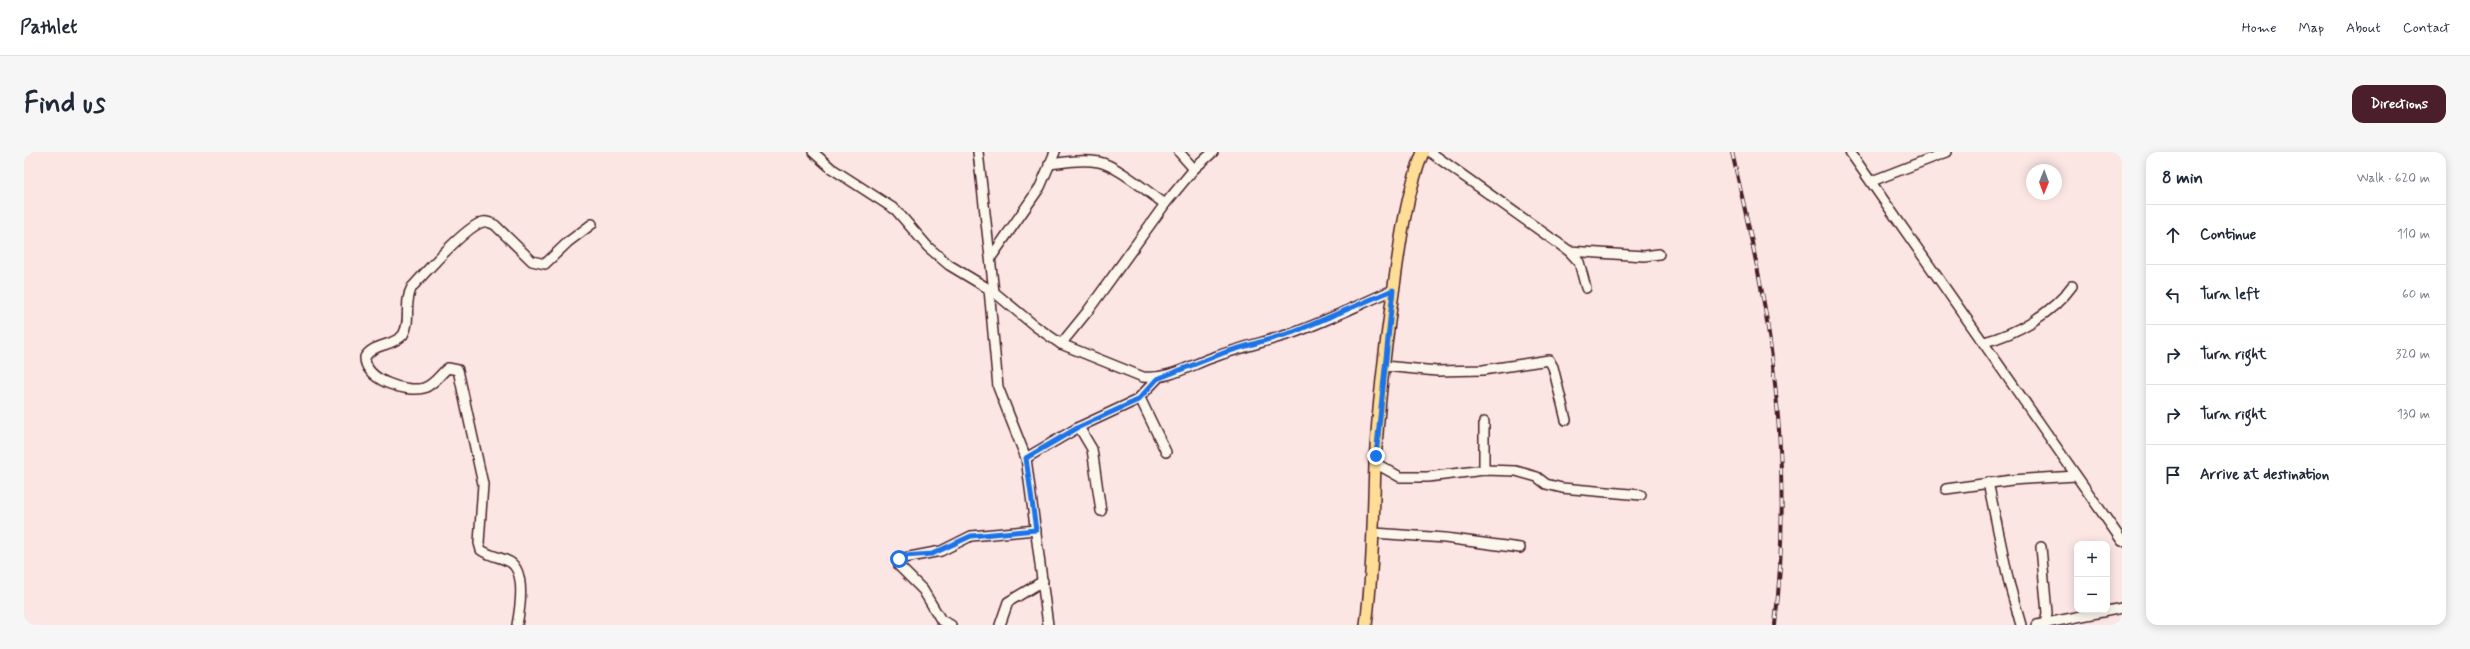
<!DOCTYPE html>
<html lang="en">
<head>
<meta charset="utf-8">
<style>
	body { margin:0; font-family:Mynerve,sans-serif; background:#f6f6f7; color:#1f2937 }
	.controls { position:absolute; right:12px; bottom:12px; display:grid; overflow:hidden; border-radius:8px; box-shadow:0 2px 10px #0003 }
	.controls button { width:36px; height:36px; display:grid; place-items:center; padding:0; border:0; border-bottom:1px solid #e0e1e3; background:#fff; color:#1f2937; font:20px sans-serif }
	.compass { position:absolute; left:2002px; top:12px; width:36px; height:36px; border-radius:50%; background:#fff; box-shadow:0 2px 10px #0003; rotate:181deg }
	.stop { position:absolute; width:12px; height:12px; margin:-9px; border:3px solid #1a73e8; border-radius:50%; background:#fff }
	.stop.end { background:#1a73e8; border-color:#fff; box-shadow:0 1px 4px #0008 }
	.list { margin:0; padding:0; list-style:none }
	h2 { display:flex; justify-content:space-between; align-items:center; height:52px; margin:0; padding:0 16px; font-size:17px }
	h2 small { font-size:13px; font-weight:400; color:#747a83 }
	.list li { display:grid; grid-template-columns:26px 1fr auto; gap:12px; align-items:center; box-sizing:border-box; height:60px; padding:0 16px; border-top:1px solid #e0e1e3 }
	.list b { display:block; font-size:15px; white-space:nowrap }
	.list em { font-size:13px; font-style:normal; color:#747a83 }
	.icon { flex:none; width:22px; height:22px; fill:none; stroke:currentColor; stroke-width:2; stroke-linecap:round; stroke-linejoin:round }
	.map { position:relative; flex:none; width:2098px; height:473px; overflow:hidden; border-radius:12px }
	header { display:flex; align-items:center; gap:24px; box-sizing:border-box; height:56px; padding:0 20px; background:#fff; border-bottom:1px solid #e0e1e3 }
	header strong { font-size:19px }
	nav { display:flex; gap:22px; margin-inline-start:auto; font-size:14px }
	.intro { display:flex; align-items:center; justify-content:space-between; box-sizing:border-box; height:96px; padding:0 24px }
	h1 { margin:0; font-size:28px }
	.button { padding:10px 18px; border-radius:12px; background:#4a1f2b; color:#fff; font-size:14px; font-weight:700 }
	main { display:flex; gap:24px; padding:0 24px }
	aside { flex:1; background:#fff; border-radius:12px; box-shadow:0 2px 10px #0003 }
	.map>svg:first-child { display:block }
</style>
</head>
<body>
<header>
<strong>Pathlet</strong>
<nav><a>Home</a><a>Map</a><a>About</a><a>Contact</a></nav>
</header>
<div class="intro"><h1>Find us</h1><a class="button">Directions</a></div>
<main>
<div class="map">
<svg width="2098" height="473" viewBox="0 0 2098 473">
	<rect width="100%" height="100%" fill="#fbe6e4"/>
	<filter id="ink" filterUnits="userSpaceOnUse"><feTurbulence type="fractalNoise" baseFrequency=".025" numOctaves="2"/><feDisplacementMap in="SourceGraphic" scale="8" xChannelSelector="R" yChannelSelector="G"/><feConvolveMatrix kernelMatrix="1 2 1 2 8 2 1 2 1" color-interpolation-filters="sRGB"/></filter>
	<g filter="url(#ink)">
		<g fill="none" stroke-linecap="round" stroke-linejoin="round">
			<g stroke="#4a1f2b" stroke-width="12">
				<g id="minor">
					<path d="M789 0 807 16 872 58 904 95 925 113 970 140 1011 174 1037 192 1119 225C1145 228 1168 212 1193 204 1218 195 1244 189 1269 181 1303 169 1336 152 1369 138"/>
					<polyline points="954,0 970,140"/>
					<polyline points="1155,0 1170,17"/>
					<polyline points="1406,0 1545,99 1620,104 1635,102"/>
					<polyline points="1826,0 2098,389"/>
					<path d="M1025 12C1041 10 1058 7 1075 10 1092 13 1125 41 1141 52"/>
					<polyline points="1848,29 1923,0"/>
					<polyline points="1545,99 1555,110 1562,136"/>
					<polyline points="968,104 1016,35 1031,0"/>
					<polyline points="965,137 974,235 1002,306 1024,473"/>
					<path d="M1960 190C1992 182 2029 161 2048 134"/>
					<polyline points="1037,192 1063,160 1141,52 1170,17 1189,0"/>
					<polyline points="1360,214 1413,219 1459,218 1525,208 1529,215 1542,268"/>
					<polyline points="1116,246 1142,300"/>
					<polyline points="1460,270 1460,318"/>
					<polyline points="1055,275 1068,297 1077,359"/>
					<polyline points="1002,306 1055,275 1113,248 1133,227"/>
					<polyline points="1351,311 1376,325 1404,325 1460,318 1492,319 1513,325 1522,332 1538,336 1617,343"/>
					<polyline points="1964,330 1985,431 1997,473"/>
					<polyline points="1922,337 1988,328 2052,324"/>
					<polyline points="1350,381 1421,386 1496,396"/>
					<polyline points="2017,395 2023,461 2021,473"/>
					<path d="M493 473C496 457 502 420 486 410 476 405 466 404 457 398L455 391 459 332 434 218 424 216C415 223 411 232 400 236 382 241 340 228 341 205 350 191 368 195 379 183 388 168 379 151 388 135 401 121 442 74 459 70 463 69 467 71 471 73L508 109 521 112 544 90 568 72"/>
					<polyline points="927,473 917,468 899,438 875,414 875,407 917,399 947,384 1012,378"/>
					<polyline points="976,473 984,450 1019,429"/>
					<polyline points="2013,473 2098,456"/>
				</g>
			</g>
			<g stroke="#4a1f2b" stroke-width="14">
				<path id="major" d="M1342 473C1349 420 1349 367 1351 313 1354 251 1362 188 1371 127 1377 83 1383 41 1399 0"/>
			</g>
			<use href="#minor" stroke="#fbf7ec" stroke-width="9"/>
			<use href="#major" stroke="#fedd96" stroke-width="11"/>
			<g stroke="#4a1f2b" stroke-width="4">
				<path id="rail" d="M1708 0C1720 54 1733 108 1742 163 1758 265 1763 370 1751 473"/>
			</g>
			<use href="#rail" stroke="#fbf7ec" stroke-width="2.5" stroke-dasharray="8" stroke-linecap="butt"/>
		</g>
	</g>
	<g fill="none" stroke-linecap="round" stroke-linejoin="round" filter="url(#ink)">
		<polyline stroke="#1a73e8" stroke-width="5" points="875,407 880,404 908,402 947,384 1012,378 1002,306 1055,275 1114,248 1133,227 1202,200 1270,180 1369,138 1352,304"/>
	</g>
</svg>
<div class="controls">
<button>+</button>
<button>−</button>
</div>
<svg class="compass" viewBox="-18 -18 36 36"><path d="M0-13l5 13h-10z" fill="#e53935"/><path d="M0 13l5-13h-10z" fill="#747a83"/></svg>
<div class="stop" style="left:875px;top:407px"></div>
<div class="stop end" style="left:1352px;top:304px"></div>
</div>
<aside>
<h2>8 min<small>Walk · 620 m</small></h2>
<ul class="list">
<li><svg class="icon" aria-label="ahead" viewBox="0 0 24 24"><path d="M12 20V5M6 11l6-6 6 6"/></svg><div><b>Continue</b></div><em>110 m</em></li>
<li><svg class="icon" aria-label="left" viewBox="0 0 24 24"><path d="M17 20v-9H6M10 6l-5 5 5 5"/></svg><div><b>Turn left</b></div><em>60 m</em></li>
<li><svg class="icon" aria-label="right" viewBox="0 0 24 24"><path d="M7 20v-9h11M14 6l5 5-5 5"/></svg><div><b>Turn right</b></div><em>320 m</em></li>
<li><svg class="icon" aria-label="right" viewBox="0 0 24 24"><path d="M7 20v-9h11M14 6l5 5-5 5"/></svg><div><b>Turn right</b></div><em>130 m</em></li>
<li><svg class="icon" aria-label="arrive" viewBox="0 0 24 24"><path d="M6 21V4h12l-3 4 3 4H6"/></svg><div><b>Arrive at destination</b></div></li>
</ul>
</aside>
</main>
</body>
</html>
